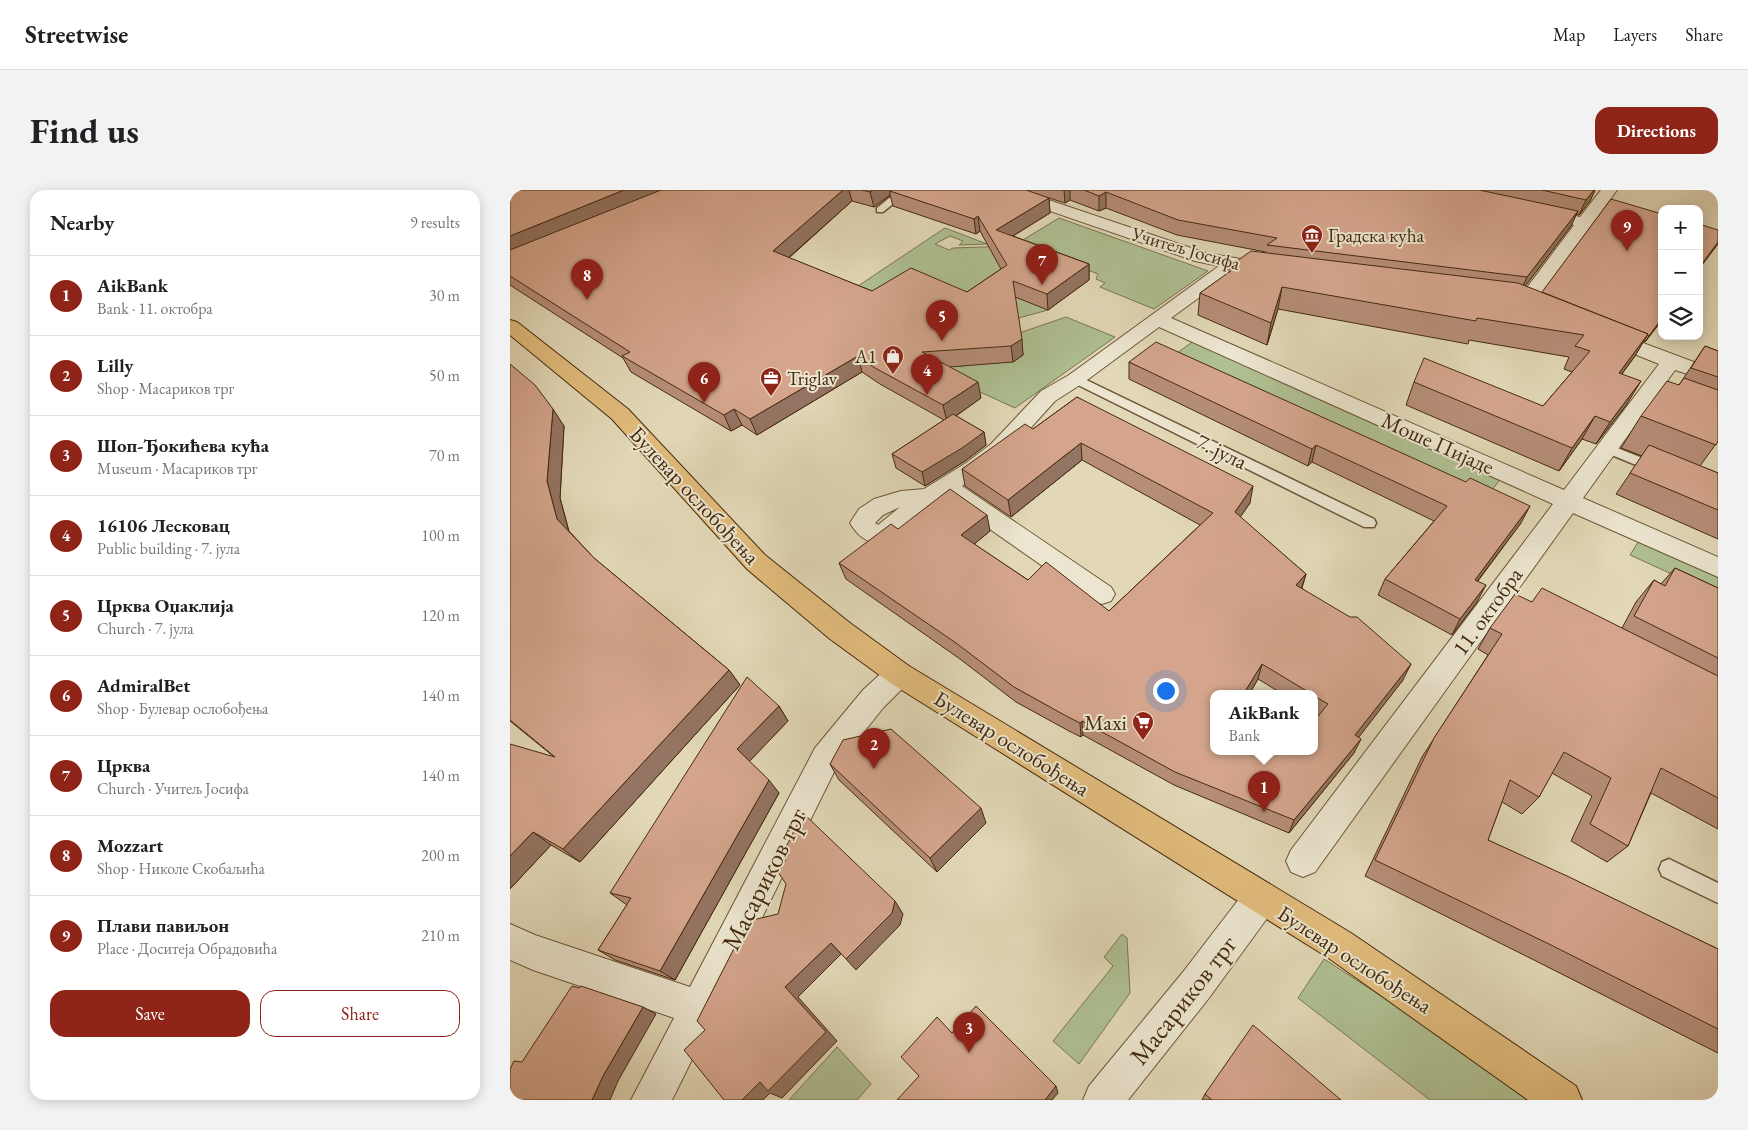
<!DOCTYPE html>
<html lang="en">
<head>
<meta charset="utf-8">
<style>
	body { margin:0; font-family:"EB Garamond",serif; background:#f2f2f2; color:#202124 }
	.controls { position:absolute; right:15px; top:15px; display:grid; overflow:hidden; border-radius:10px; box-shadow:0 2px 12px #0003 }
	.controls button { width:45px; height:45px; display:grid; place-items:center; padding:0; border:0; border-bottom:1px solid #e0e0e0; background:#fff; color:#202124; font:25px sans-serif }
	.you { position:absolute; left:655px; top:500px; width:18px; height:18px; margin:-12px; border:4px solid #fff; border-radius:50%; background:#1a73e8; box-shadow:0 0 0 8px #1a73e833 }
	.badge { display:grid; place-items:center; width:32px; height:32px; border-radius:50%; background:#8f2418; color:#fff; font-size:16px; font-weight:700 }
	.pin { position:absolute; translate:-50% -41px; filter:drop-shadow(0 1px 2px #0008) }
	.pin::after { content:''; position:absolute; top:26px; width:18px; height:15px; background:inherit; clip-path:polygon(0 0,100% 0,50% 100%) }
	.popup { position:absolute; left:700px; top:500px; width:108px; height:65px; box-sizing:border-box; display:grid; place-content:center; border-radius:10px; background:#fff; filter:drop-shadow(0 1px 4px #0005); font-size:16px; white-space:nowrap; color:#757577 }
	.popup b { font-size:19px; color:#202124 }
	.popup::after { content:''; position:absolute; left:50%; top:100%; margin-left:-10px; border:10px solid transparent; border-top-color:#fff }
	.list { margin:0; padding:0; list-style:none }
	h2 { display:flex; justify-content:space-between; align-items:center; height:65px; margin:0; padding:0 20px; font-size:21px }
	h2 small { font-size:16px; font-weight:400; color:#757577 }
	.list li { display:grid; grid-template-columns:32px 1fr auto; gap:15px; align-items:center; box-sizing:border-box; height:80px; padding:0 20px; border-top:1px solid #e0e0e0 }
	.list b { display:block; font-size:19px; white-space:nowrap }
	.list p { margin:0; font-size:16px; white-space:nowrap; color:#757577 }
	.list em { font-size:16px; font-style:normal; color:#757577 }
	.actions { display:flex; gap:10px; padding:15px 20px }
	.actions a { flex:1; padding:11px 0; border:1px solid #8f2418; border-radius:15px; text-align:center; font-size:18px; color:#8f2418 }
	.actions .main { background:#8f2418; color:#fff }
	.icon { flex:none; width:28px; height:28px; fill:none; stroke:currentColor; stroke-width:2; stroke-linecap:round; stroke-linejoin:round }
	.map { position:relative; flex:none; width:1208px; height:910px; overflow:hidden; border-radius:15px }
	header { display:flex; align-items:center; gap:30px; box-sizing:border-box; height:70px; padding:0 25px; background:#fff; border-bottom:1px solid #e0e0e0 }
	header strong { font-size:24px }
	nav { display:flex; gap:28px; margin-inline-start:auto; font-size:18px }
	.intro { display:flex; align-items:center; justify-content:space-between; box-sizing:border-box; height:120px; padding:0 30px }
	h1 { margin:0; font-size:35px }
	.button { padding:12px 22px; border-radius:15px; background:#8f2418; color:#fff; font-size:18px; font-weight:700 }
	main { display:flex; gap:30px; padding:0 30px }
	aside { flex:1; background:#fff; border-radius:15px; box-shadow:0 2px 12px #0003 }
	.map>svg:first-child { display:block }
</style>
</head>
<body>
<header>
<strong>Streetwise</strong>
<nav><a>Map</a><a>Layers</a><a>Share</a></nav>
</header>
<div class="intro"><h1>Find us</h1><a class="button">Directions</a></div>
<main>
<aside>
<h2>Nearby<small>9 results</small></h2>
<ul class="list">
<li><span class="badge">1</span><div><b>AikBank</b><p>Bank · 11. октобра</p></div><em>30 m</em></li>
<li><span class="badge">2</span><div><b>Lilly</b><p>Shop · Масариков трг</p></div><em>50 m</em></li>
<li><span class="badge">3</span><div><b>Шоп-Ђокићева кућа</b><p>Museum · Масариков трг</p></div><em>70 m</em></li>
<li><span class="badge">4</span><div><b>16106 Лесковац</b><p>Public building · 7. јула</p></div><em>100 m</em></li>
<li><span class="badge">5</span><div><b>Црква Оџаклија</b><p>Church · 7. јула</p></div><em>120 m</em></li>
<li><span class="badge">6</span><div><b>AdmiralBet</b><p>Shop · Булевар ослобођења</p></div><em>140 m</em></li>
<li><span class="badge">7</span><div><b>Црква</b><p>Church · Учитељ Јосифа</p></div><em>140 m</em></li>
<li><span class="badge">8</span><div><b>Mozzart</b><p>Shop · Николе Скобаљића</p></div><em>200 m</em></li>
<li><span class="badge">9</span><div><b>Плави павиљон</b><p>Place · Доситеја Обрадовића</p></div><em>210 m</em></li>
</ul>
<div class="actions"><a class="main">Save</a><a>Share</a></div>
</aside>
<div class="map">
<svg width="1208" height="910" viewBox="0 0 1208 910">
	<rect width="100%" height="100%" fill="#e2d8b7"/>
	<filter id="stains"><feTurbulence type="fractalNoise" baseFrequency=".004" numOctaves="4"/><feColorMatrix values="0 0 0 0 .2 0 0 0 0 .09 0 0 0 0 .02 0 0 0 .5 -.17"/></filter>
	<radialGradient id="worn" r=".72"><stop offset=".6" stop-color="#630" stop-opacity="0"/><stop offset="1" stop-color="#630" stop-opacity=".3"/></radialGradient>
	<g fill="#afc092" stroke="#7a7550">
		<polygon points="549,28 698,81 644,119 590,97 595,93 586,89 588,84 508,53"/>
		<polygon points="435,38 477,54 449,55 453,51 440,46 425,54 439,60 443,58 503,56 538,120 494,132 442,172 452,177 489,150 556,127 605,147 505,218 313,130 321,114"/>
		<polygon points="685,150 993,286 978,305 667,163"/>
		<polygon points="1130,349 1208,384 1208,405 1120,365"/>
		<polygon points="612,744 617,748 620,803 569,874 543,851 603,776 594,767"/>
		<polygon points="814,769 1015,899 1030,910 920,910 788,808"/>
		<polygon points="327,857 361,894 347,910 279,910"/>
	</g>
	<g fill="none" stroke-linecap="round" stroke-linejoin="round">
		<g stroke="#6c5638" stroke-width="3">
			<g id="lane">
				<polygon points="389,0 400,0 373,22 367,22 367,18"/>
				<polygon points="566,185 864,329 866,333 864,337 854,337 562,192 560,189"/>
				<polygon points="1097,254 1153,276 1155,279 1153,282 1143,282 1092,261 1090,258 1092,255"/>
				<polygon points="1159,669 1208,693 1208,713 1152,686 1149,679 1152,672"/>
			</g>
		</g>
		<g stroke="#6c5638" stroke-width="2">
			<g id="street">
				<path d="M486 0H509L696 63 766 75 769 79 766 83 760 84 727 80 661 128 1054 300 1149 174 1087 149 1084 145 1087 141 1094 139 1101 141 1208 181V194L1165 180 1073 308 1208 367V387L1063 323 805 682 793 687 781 682 776 671 781 660 1043 314 649 137 573 193 545 211 497 264 452 296 601 397 605 404 601 411 592 414 583 411 435 308C407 326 368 381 340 333L349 319 364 309 391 301 414 299 456 273 481 254 531 201 559 185 709 76 685 71 488 3ZM390 317 368 335 365 333 373 325Z"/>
				<polygon points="1091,0 1107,0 1022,116 1015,118 1008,116 1006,112 1064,35 1020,24 1018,21 1020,18 1026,16 1070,27"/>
				<polygon points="389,472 399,476 403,484 399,492 373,518 327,576 162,910 121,910 164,828 23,780 0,770 0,734 25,745 180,797 305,558 353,500 379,476"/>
				<polygon points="751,691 763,696 768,708 763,720 699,808 618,910 573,910 579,896 673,782 739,696"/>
			</g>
		</g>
		<g stroke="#452a0d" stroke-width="2">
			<polygon id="primary" points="0,130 7,132 118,219 255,365 340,433 399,476 841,743 1066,896 1072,910 1018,910 817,767 379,492 320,449 237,379 102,229 0,145"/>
		</g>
		<use href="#lane" fill="#ece6d0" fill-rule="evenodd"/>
		<use href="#street" fill="#ece6d0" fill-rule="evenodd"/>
		<use href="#primary" fill="#e1bc7c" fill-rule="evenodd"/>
	</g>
	<g fill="#b68e78" stroke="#452a0d" fill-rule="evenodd">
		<path d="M0 0H1085L1080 11 1069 25 1066 24 1061 36 1015 96 1032 103 1152 24V130L1135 152H1133L1125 166 1112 184 1117 214 1086 254 1072 249 1049 281 896 215 904 192 1033 216 1062 182 1054 179 1059 167 959 150 958 154 768 119 757 155 688 125 690 103 717 84V78L756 63V62L667 45 596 18 589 21 560 10 555 13 539 8 540 23 503 46 579 74V90L538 120 505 107 513 165 503 172 439 177 471 208 446 226 474 242 476 255 455 271 415 296 386 278 382 264 434 230 370 194 352 182 247 245 232 235 221 241 121 182 113 168 0 95ZM380 5 383 16 466 44 470 41 491 79 457 102 362 101 279 68 342 11 364 17Z"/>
		<polygon points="1195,156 1208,161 1208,251 1190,276 1208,283 1208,349 1106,304 1132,266 1111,258 1131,226 1169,195"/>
		<polygon points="619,172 1011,333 968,391 967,412 942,445 868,405 875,389 924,331 802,272 798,276 619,189"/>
		<polygon points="0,174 54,236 50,308 59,341 84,368 219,480 230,495 70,672 41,655 0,699 43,566 0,531"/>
		<path d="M567 207 740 313 730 327 796 384 792 398 893 490 848 547 844 563 779 643 664 595 573 545 571 547 559 541 506 512 450 469 336 389 329 373 388 339 480 341 464 354 518 390 599 421 690 335 572 270 501 327 455 296 452 279 523 239ZM748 489 771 503H804V524L808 526 777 562 704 561Z"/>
		<polygon points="1165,378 1208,398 1208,639 1141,603 1118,656 1097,672 1061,651 1082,606 1042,583 1029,607 1012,624 992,612 978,650 1208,759 1208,863 1020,768 855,686 912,567 978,465 968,459 980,438 1022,412 1112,438 1126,412 1144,390 1151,394"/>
		<polygon points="269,516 278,531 239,571 269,603 165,790 105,770 88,760 117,715 100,703"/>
		<polygon points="320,574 476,633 427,682 329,590"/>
		<polygon points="695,904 831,910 692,910"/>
	</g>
	<g fill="#947462" stroke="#452a0d">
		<polygon points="114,0 157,0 0,65 0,46"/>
		<polygon points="333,0 339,0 342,11 268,77 263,61"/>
		<polygon points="363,0 387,0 380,1 380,5 364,17 360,2"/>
		<polygon points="554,0 560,0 560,10 555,13"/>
		<polygon points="1084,0 1085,0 1080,11 1069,25 1076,10"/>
		<polygon points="596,2 596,18 589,21 589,6"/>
		<polygon points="539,8 540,23 488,55 486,40"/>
		<polygon points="1068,21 1061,36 1010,103 1017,87"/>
		<polygon points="468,26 470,41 466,44 464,29"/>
		<polygon points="1208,52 1208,54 1189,79 1189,78"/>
		<polygon points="579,74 579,90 538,120 537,104"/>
		<polygon points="772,97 768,119 757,155 761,133"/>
		<polygon points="1152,128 1152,130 1135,152 1139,146"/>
		<polygon points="1138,144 1125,166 1096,205 1109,183"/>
		<polygon points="512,149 513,165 503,172 501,156"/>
		<polygon points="348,166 352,182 247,245 240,229"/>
		<polygon points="1131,191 1117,214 1086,254 1100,232"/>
		<polygon points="468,192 471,208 437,232 433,215"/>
		<polygon points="43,219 54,236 50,308 60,346 47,329 37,291"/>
		<polygon points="224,219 232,235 221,241 214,225"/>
		<polygon points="1085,226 1072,249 1049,281 1062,258"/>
		<polygon points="474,242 476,255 455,271 415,296 412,282"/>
		<polygon points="571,253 572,270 501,327 498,310"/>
		<polygon points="806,255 802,272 798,276 802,259"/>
		<polygon points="743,296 740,313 722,339 725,322"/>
		<polygon points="1020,316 1011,333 956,406 965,390"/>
		<polygon points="477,325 480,341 455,362 451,345"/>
		<polygon points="796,384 791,400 786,395"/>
		<polygon points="976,395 967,412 942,445 950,429"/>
		<polygon points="752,474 748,489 740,503 734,503"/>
		<polygon points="901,474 893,490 839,560 845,545"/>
		<polygon points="219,480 230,495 70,672 53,659"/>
		<polygon points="269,516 278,531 238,573 227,559"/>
		<polygon points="572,531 573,545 571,547 570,533"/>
		<polygon points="851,549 844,563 779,643 784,630"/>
		<polygon points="259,590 269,603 165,790 150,781"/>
		<polygon points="471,618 476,633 427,682 420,668"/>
		<polygon points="23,642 41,655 0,699 0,666"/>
		<polygon points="385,711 393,724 390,735 346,780 336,769"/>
		<polygon points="321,753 331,764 288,807 327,851 272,908 260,903 253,910 232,910 275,797"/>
		<polygon points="133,817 146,824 108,891 100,910 82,910 93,886"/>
		<polygon points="546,896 548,903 542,910 535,910"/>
	</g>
	<g fill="#d4a58c" stroke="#452a0d" fill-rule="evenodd">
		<polygon points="0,0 114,0 0,46"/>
		<polygon points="151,0 333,0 263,61 362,101 401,78 457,102 497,75 468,26 464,29 380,1 381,0 516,0 539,8 486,40 579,74 537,104 503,91 512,149 501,156 412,162 468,192 433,215 365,178 348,166 240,229 224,219 214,225 112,166 120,162 0,86 0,60"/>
		<polygon points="352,0 363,0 360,2"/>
		<polygon points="574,0 969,0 1068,21 1017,87 757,55 767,48 668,30 596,2 589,6"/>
		<polygon points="1032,0 1084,0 1076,10"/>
		<polygon points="1101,9 1152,24 1152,128 1139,146 1137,145 1138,144 1032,102"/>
		<polygon points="1189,34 1208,40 1208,52 1189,78"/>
		<polygon points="741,61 1008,93 1138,144 1109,183 1131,191 1100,232 1085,226 1062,258 904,192 914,168 1033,216 1080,161 1065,156 1074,145 967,128 966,131 772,97 761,133 690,103 722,80 717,78"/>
		<polygon points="646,152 956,292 960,288 1020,316 965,390 976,395 950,429 875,389 937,316 806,255 802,259 619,172"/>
		<polygon points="1195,156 1208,161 1208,187 1181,178"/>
		<polygon points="0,174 25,195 43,219 37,291 47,329 84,368 219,480 53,659 23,642 0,666 0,554 45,567 0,530"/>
		<polygon points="1174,188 1208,200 1208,251 1206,255 1131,226 1157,191 1169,195"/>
		<path d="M567 207 743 296 725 322 796 384 786 395 840 427H847L901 474 845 545 851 549 784 630 665 582 572 531 570 533 558 527 504 497 446 453 329 373 381 334 388 339 440 299 477 325 451 345 518 390 536 372 599 421 703 323 571 253 498 310 452 279 515 234 523 239ZM752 474 800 503H804V506L818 514 804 531V561H778L777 562 776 561H704V503H734Z"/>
		<polygon points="443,224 474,242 452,258 412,282 382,264"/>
		<polygon points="1139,255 1208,283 1208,320 1120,283"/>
		<polygon points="1165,378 1208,398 1208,468 1124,426 1144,390 1155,396"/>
		<polygon points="1032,398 1208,486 1208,608 1151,578 1118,656 1080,634 1101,588 1054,562 1029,607 1000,590 978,650 1057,686 1208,759 1208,839 1039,754 865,670 924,548 992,444 980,438 1005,404 1022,412"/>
		<polygon points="237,487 269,516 227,559 259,590 150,781 88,760 121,708 100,703"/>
		<polygon points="381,539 471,618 420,668 320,574 333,550"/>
		<polygon points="293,623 385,711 382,723 336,769 321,753 275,797 316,842 258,901 250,892 232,910 214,910 174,860 195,840 187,831 238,731 268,724 276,694 268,682 279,664 275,659"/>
		<polygon points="62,796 69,798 71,796 133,817 93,886 82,910 0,910 0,879 4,871 12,872"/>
		<polygon points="466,816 546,896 535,910 387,910 409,886 391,867 427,827 442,843"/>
		<polygon points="743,835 831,910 702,910 695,904"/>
	</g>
	<defs>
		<g id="museum-pin" transform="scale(1.125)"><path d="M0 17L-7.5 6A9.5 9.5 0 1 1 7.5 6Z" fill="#8f2418" stroke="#ece6d0"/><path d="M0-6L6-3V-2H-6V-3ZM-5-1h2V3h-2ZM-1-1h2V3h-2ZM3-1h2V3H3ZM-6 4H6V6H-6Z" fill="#fff"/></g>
		<g id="shop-pin" transform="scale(1.125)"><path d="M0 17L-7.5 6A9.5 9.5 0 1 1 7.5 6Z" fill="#8f2418" stroke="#ece6d0"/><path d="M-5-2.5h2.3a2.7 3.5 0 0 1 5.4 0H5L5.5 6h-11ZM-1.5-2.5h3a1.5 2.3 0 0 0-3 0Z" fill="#fff"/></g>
		<g id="office-pin" transform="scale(1.125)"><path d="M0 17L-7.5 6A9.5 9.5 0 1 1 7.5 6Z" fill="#8f2418" stroke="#ece6d0"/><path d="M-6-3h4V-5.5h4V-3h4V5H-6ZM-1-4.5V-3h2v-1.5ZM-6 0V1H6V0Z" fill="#fff"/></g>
		<g id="supermarket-pin" transform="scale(1.125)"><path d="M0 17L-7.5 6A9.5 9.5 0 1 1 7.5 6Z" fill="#8f2418" stroke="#ece6d0"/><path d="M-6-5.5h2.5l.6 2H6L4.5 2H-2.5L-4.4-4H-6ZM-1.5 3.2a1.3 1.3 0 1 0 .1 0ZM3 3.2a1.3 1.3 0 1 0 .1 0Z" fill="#fff"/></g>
	</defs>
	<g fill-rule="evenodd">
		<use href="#museum-pin" x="802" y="45"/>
		<use href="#shop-pin" x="383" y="166"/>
		<use href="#office-pin" x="261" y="188"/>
		<use href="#supermarket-pin" x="633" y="532"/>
	</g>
	<g text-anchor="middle" stroke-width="4" stroke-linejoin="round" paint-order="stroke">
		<g font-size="19" fill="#452a0d" stroke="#ece6d0" text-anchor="start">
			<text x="818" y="52">Градска кућа</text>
			<text x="367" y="173" text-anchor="end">A1</text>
			<text x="277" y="195">Triglav</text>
		</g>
		<g font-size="19" fill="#452a0d" stroke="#ece6d0">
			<text transform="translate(676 58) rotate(16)" y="7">Учитељ Јосифа</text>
		</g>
		<g font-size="22" fill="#452a0d" stroke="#ece6d0">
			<text transform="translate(928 253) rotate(24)" y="8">Моше Пијаде</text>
			<text transform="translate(712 261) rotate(26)" y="8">7. јула</text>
			<text transform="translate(185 305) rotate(47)" y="8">Булевар ослобођења</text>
			<text transform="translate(977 421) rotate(-54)" y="8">11. октобра</text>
			<text transform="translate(502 553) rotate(32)" y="8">Булевар ослобођења</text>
			<text transform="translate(845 769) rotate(33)" y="8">Булевар ослобођења</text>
		</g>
		<g font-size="22" fill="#452a0d" stroke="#ece6d0" text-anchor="end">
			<text x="617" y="540">Maxi</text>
		</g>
		<g font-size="26" fill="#452a0d" stroke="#ece6d0">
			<text transform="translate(254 689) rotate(-63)" y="9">Масариков трг</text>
			<text transform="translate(673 810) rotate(-52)" y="9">Масариков трг</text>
		</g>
	</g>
	<rect width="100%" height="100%" filter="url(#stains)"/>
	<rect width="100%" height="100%" fill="url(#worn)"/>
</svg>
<div class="controls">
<button>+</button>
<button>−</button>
<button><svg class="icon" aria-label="layers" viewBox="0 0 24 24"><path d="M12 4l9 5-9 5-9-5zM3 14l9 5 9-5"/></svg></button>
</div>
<div class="you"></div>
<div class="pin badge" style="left:754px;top:622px">1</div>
<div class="popup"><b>AikBank</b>Bank</div>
<div class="pin badge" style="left:364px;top:579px">2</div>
<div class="pin badge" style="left:459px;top:863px">3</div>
<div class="pin badge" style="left:417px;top:205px">4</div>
<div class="pin badge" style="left:432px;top:151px">5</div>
<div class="pin badge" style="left:194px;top:213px">6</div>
<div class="pin badge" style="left:532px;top:95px">7</div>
<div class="pin badge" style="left:77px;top:110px">8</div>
<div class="pin badge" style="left:1117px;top:61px">9</div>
</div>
</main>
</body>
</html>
